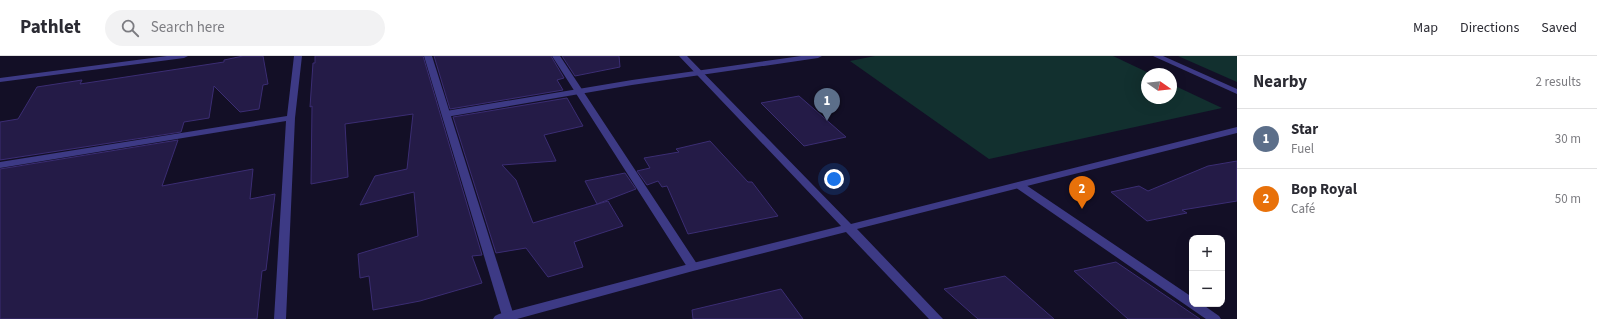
<!DOCTYPE html>
<html lang="en">
<head>
<meta charset="utf-8">
<style>
	body { margin:0; font-family:"Source Sans 3",sans-serif; background:#f2f2f3; color:#2b2b33 }
	.controls { position:absolute; right:12px; bottom:12px; display:grid; overflow:hidden; border-radius:8px; box-shadow:0 4px 16px #0002 }
	.controls button { width:36px; height:36px; display:grid; place-items:center; padding:0; border:0; border-bottom:1px solid #e1e1e2; background:#fff; color:#2b2b33; font:20px sans-serif }
	.compass { position:absolute; left:1141px; top:12px; width:36px; height:36px; border-radius:50%; background:#fff; box-shadow:0 4px 16px #0002; rotate:104deg }
	.you { position:absolute; left:834px; top:123px; width:14px; height:14px; margin:-10px; border:3px solid #fff; border-radius:50%; background:#1a73e8; box-shadow:0 0 0 6px #1a73e833 }
	.badge { display:grid; place-items:center; width:26px; height:26px; border-radius:50%; background:#187f8f; color:#fff; font-size:13px; font-weight:700 }
	.pin { position:absolute; translate:-50% -33px; filter:drop-shadow(0 1px 2px #0008) }
	.pin::after { content:''; position:absolute; top:21px; width:14px; height:12px; background:inherit; clip-path:polygon(0 0,100% 0,50% 100%) }
	.list { margin:0; padding:0; list-style:none }
	h2 { display:flex; justify-content:space-between; align-items:center; height:52px; margin:0; padding:0 16px; font-size:17px }
	h2 small { font-size:13px; font-weight:400; color:#7c7c81 }
	.list li { display:grid; grid-template-columns:26px 1fr auto; gap:12px; align-items:center; box-sizing:border-box; height:60px; padding:0 16px; border-top:1px solid #e1e1e2 }
	.list b { display:block; font-size:15px; white-space:nowrap }
	.list p { margin:0; font-size:13px; white-space:nowrap; color:#7c7c81 }
	.list em { font-size:13px; font-style:normal; color:#7c7c81 }
	.icon { flex:none; width:22px; height:22px; fill:none; stroke:currentColor; stroke-width:2; stroke-linecap:round; stroke-linejoin:round }
	.map { position:relative; flex:none; width:1237px; height:263px; overflow:hidden }
	header { display:flex; align-items:center; gap:24px; box-sizing:border-box; height:56px; padding:0 20px; background:#fff; border-bottom:1px solid #e1e1e2 }
	header strong { font-size:19px }
	nav { display:flex; gap:22px; margin-inline-start:auto; font-size:14px }
	.search { width:280px; height:36px; background:#f2f2f3; display:flex; align-items:center; gap:10px; box-sizing:border-box; padding:0 14px; border-radius:22px; color:#7c7c81; font-size:15px }
	main { display:flex }
	aside { flex:1; background:#fff }
	.map>svg:first-child { display:block }
</style>
</head>
<body>
<header>
<strong>Pathlet</strong>
<div class="search"><svg class="icon" aria-label="search" viewBox="0 0 24 24"><circle cx="10" cy="10" r="6"/><path d="M15 15l6 6"/></svg>Search here</div>
<nav><a>Map</a><a>Directions</a><a>Saved</a></nav>
</header>
<main>
<div class="map">
<svg width="1237" height="263" viewBox="0 0 1237 263">
	<rect width="100%" height="100%" fill="#130f26"/>
	<g fill="#12302f">
		<polygon points="875,0 1113,0 1151,18 1147,18 1147,42 1171,42 1171,28 1222,52 989,103 850,5"/>
		<polygon points="1178,0 1237,0 1237,26"/>
	</g>
	<g fill="#241b47" stroke="#3b2d73">
		<polygon points="243,0 263,0 268,28 263,29 259,53 240,56 214,30 209,62 184,66 181,76 0,104 0,66 18,63 37,31 82,24 80,28 224,6 224,4"/>
		<polygon points="315,0 423,0 482,199 472,200 482,227 420,245 373,254 369,220 360,222 358,198 418,180 414,136 360,149 375,120 407,113 413,58 345,68 348,121 311,128 312,50 310,51 313,7 315,7"/>
		<polygon points="434,0 551,0 564,22 557,24 563,34 450,53"/>
		<polygon points="562,0 619,0 620,11 575,20"/>
		<polygon points="799,40 846,81 804,90 761,47"/>
		<polygon points="567,42 583,70 544,79 556,105 502,109 516,124 533,167 608,145 623,170 574,186 583,211 548,221 526,192 496,197 453,61"/>
		<polygon points="178,84 162,130 253,113 250,143 275,138 266,214 262,215 257,263 0,263 0,113"/>
		<polygon points="710,85 748,126 752,126 778,160 688,178 667,130 662,131 658,125 647,129 637,115 650,112 644,102 679,96 676,93"/>
		<polygon points="1237,105 1237,145 1182,154 1187,157 1147,165 1111,136 1139,130 1148,135 1208,110"/>
		<polygon points="625,117 636,133 597,148 585,125"/>
		<polygon points="1116,206 1200,263 1128,263 1074,215"/>
		<polygon points="1005,220 1054,263 978,263 944,233"/>
		<polygon points="781,233 803,263 693,263 692,254"/>
	</g>
	<g fill="none" stroke-linecap="round" stroke-linejoin="round">
		<polygon fill="#3d3a85" fill-rule="evenodd" points="801,0 822,0 818,2 632,29 446,61 442,58 446,55 632,24"/>
		<g fill="#3d3a85" fill-rule="evenodd">
			<polygon points="167,0 188,0 184,2 0,26 0,22"/>
			<polygon points="294,0 302,0 295,62 286,263 274,263 286,65 0,112 0,106 287,60"/>
			<polygon points="424,0 432,0 514,260 513,263 503,263 502,260"/>
			<polygon points="552,0 560,0 697,208 699,211 697,214 689,214"/>
			<polygon points="1153,0 1163,0 1237,33 1237,38"/>
			<polygon points="1019,126 1023,127 1192,241 1192,248 1202,248 1219,260 1221,263 1206,263 1015,131 1014,129"/>
		</g>
		<polygon fill="#3d3a85" fill-rule="evenodd" points="679,0 687,0 851,168 1237,71 1237,77 857,173 943,263 929,263 846,176 693,215 517,263 493,263 495,260 499,258 693,207 841,170"/>
	</g>
</svg>
<div class="controls">
<button>+</button>
<button>−</button>
</div>
<svg class="compass" viewBox="-18 -18 36 36"><path d="M0-13l5 13h-10z" fill="#e53935"/><path d="M0 13l5-13h-10z" fill="#7c7c81"/></svg>
<div class="you"></div>
<div class="pin badge" style="left:827px;top:65px;background:#5c6f8a">1</div>
<div class="pin badge" style="left:1082px;top:153px;background:#e8710a">2</div>
</div>
<aside>
<h2>Nearby<small>2 results</small></h2>
<ul class="list">
<li><span class="badge" style="background:#5c6f8a">1</span><div><b>Star</b><p>Fuel</p></div><em>30 m</em></li>
<li><span class="badge" style="background:#e8710a">2</span><div><b>Bop Royal</b><p>Café</p></div><em>50 m</em></li>
</ul>
</aside>
</main>
</body>
</html>
